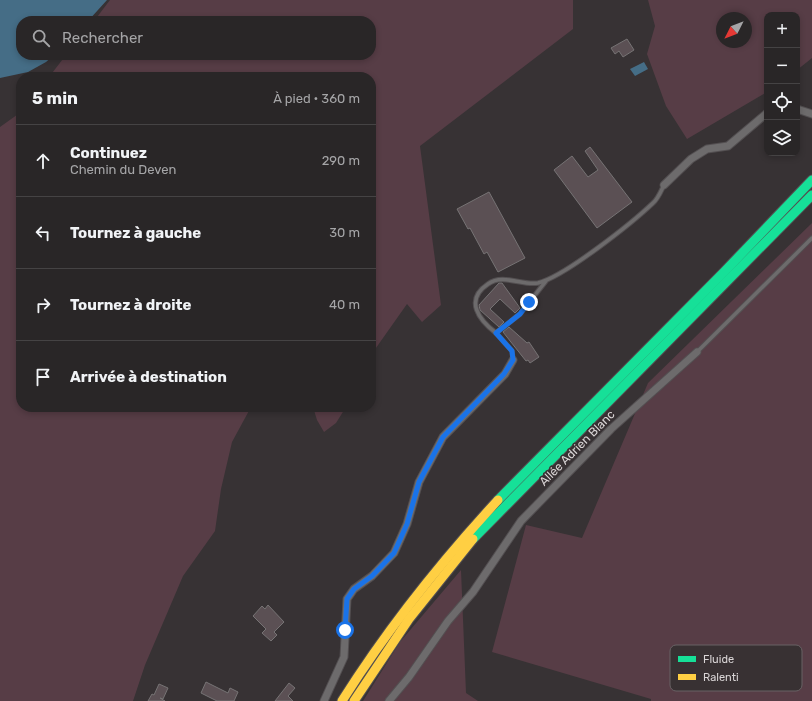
<!DOCTYPE html>
<html lang="fr">
<head>
<meta charset="utf-8">
<style>
	body { margin:0; font-family:Rubik,sans-serif; background:#353233; color:#f1f3f6 }
	.controls { position:absolute; right:12px; top:12px; display:grid; overflow:hidden; border-radius:8px; box-shadow:0 2px 6px #0003 }
	.controls button { width:36px; height:36px; display:grid; place-items:center; padding:0; border:0; border-bottom:1px solid #454344; background:#292627; color:#f1f3f6; font:20px sans-serif }
	.compass { position:absolute; left:716px; top:12px; width:36px; height:36px; border-radius:50%; background:#292627; box-shadow:0 2px 6px #0003; rotate:228deg }
	.stop { position:absolute; width:12px; height:12px; margin:-9px; border:3px solid #1a73e8; border-radius:50%; background:#fff }
	.stop.end { background:#1a73e8; border-color:#fff; box-shadow:0 1px 4px #0008 }
	.list { margin:0; padding:0; list-style:none }
	h2 { display:flex; justify-content:space-between; align-items:center; height:52px; margin:0; padding:0 16px; font-size:17px }
	h2 small { font-size:13px; font-weight:400; color:#a5a5a7 }
	.list li { display:grid; grid-template-columns:26px 1fr auto; gap:12px; align-items:center; box-sizing:border-box; height:72px; padding:0 16px; border-top:1px solid #454344 }
	.list b { display:block; font-size:15px; white-space:nowrap }
	.list p { margin:0; font-size:13px; white-space:nowrap; color:#a5a5a7 }
	.list em { font-size:13px; font-style:normal; color:#a5a5a7 }
	.icon { flex:none; width:22px; height:22px; fill:none; stroke:currentColor; stroke-width:2; stroke-linecap:round; stroke-linejoin:round }
	.map { position:relative; flex:none; width:812px; height:701px; overflow:hidden }
	.search { position:absolute; background:#292627; box-shadow:0 2px 6px #0003; left:16px; top:16px; width:360px; height:44px; display:flex; align-items:center; gap:10px; box-sizing:border-box; padding:0 14px; border-radius:16px; color:#a5a5a7; font-size:15px }
	.panel { position:absolute; background:#292627; box-shadow:0 2px 6px #0003; left:16px; top:72px; width:360px; height:340px; border-radius:16px }
	.map>svg:first-child { display:block }
</style>
</head>
<body>
<div class="map">
<svg width="812" height="701" viewBox="0 0 812 701">
	<rect width="100%" height="100%" fill="#373234"/>
	<g fill="#573d46" fill-rule="evenodd">
		<polygon points="110,0 573,0 573,29 420,146 441,305 422,322 407,304 371,355 371,77 49,77 66,55 371,55 371,21 94,21"/>
		<path d="M648 0H812V58L797 70V15H767V92L687 139 666 106 647 54 655 26ZM722 18H746V42H722Z"/>
		<polygon points="21,112 21,407 251,407 232,442 221,489 215,531 183,576 145,665 133,701 0,701 0,127"/>
		<polygon points="812,223 812,701 651,701 651,699 492,652 526,525 582,538 648,383"/>
		<polygon points="313,407 346,407 336,423 324,432 317,420"/>
		<polygon points="461,570 466,693 478,701 363,701 400,642"/>
	</g>
	<g fill="#456d86">
		<polygon points="0,0 107,0 88,21 21,21 21,55 54,55 46,62 28,72 0,78"/>
		<polygon points="644,62 648,69 635,76 630,69"/>
	</g>
	<g fill="#5b5054" stroke="#767374">
		<polygon points="627,39 634,50 623,57 619,51 615,54 611,48"/>
		<polygon points="590,147 632,202 597,228 554,170 572,156 588,177 598,170 585,151"/>
		<polygon points="489,192 525,258 498,272 487,252 484,254 470,228 468,229 457,209"/>
		<polygon points="499,283 502,283 520,308 515,313 500,299 490,309 504,322 499,327 480,310 479,305"/>
		<polygon points="509,327 527,343 529,342 539,357 530,363 528,360 526,361 503,332"/>
		<polygon points="268,605 284,622 274,632 277,635 271,641 262,633 266,629 253,616 262,606 265,609"/>
		<polygon points="206,682 228,693 230,688 238,692 234,701 217,701 201,693"/>
		<polygon points="289,683 295,688 288,696 293,701 275,701"/>
		<polygon points="159,684 168,688 163,699 160,698 165,701 148,701 152,694 154,695"/>
	</g>
	<g fill="none" stroke-linecap="round" stroke-linejoin="round">
		<g stroke="#534f51" stroke-width="5.5">
			<g id="lane">
				<path d="M546 281 520 314 496 333C479 320 464 300 488 284 503 273 522 286 538 283 564 277 632 223 653 203 658 199 661 191 664 185"/>
				<polyline points="496,333 512,351 513,360"/>
				<polyline points="697,352 812,238"/>
			</g>
		</g>
		<g stroke="#534f51" stroke-width="9">
			<g id="street">
				<polyline points="797,109 812,114"/>
				<polyline points="664,185 691,159 707,149 728,146 767,113"/>
				<polyline points="324,701 344,657 347,599 354,589 372,576 394,553 407,524 419,482 443,437 505,374 513,360"/>
				<polyline points="389,701 409,677 448,621 473,592 521,521 611,429 697,352"/>
			</g>
		</g>
		<g stroke="#534f51" stroke-width="11">
			<g id="fast">
				<polyline points="498,500 724,272 812,180"/>
				<polyline points="473,539 812,195"/>
			</g>
		</g>
		<g stroke="#534f51" stroke-width="11">
			<g id="slow">
				<path d="M342 701C388 628 440 563 498 500"/>
				<polyline points="354,701 409,619 473,539"/>
			</g>
		</g>
		<use href="#lane" stroke="#6d6b6c" stroke-width="3.5"/>
		<use href="#street" stroke="#6d6b6c" stroke-width="7"/>
		<use href="#fast" stroke="#16e098" stroke-width="9"/>
		<use href="#slow" stroke="#ffcf43" stroke-width="9"/>
	</g>
	<g fill="none" stroke-linecap="round" stroke-linejoin="round">
		<polyline stroke="#1a73e8" stroke-width="5" points="345,630 347,599 354,589 372,576 394,553 407,524 419,482 443,437 504,374 513,360 512,351 496,333 520,314 529,302"/>
	</g>
	<g text-anchor="middle" stroke-width="3" stroke-linejoin="round" paint-order="stroke">
		<g font-size="12" fill="#d9d5d6" stroke="#383133">
			<text transform="translate(577 448) rotate(-45)" y="4">Allée Adrien Blanc</text>
		</g>
	</g>
	<rect x="670" y="645" width="132" height="46" rx="6" fill="#383133" stroke="#686264" stroke-width="1"/>
	<rect x="678" y="656" width="18" height="6" fill="#16e098"/>
	<rect x="678" y="674" width="18" height="6" fill="#ffcf43"/>
	<g font-size="11" fill="#d9d5d6">
		<text x="703" y="663">Fluide</text>
		<text x="703" y="681">Ralenti</text>
	</g>
</svg>
<div class="controls">
<button>+</button>
<button>−</button>
<button><svg class="icon" aria-label="locate" viewBox="0 0 24 24"><circle cx="12" cy="12" r="6"/><path d="M12 2v4M12 18v4M2 12h4M18 12h4"/></svg></button>
<button><svg class="icon" aria-label="layers" viewBox="0 0 24 24"><path d="M12 4l9 5-9 5-9-5zM3 14l9 5 9-5"/></svg></button>
</div>
<svg class="compass" viewBox="-18 -18 36 36"><path d="M0-13l5 13h-10z" fill="#e53935"/><path d="M0 13l5-13h-10z" fill="#a5a5a7"/></svg>
<div class="stop" style="left:345px;top:630px"></div>
<div class="stop end" style="left:529px;top:302px"></div>
<div class="search"><svg class="icon" aria-label="search" viewBox="0 0 24 24"><circle cx="10" cy="10" r="6"/><path d="M15 15l6 6"/></svg>Rechercher</div>
<section class="panel">
<h2>5 min<small>À pied · 360 m</small></h2>
<ul class="list">
<li><svg class="icon" aria-label="ahead" viewBox="0 0 24 24"><path d="M12 20V5M6 11l6-6 6 6"/></svg><div><b>Continuez</b><p>Chemin du Deven</p></div><em>290 m</em></li>
<li><svg class="icon" aria-label="left" viewBox="0 0 24 24"><path d="M17 20v-9H6M10 6l-5 5 5 5"/></svg><div><b>Tournez à gauche</b></div><em>30 m</em></li>
<li><svg class="icon" aria-label="right" viewBox="0 0 24 24"><path d="M7 20v-9h11M14 6l5 5-5 5"/></svg><div><b>Tournez à droite</b></div><em>40 m</em></li>
<li><svg class="icon" aria-label="arrive" viewBox="0 0 24 24"><path d="M6 21V4h12l-3 4 3 4H6"/></svg><div><b>Arrivée à destination</b></div></li>
</ul>
</section>
</div>
</body>
</html>
